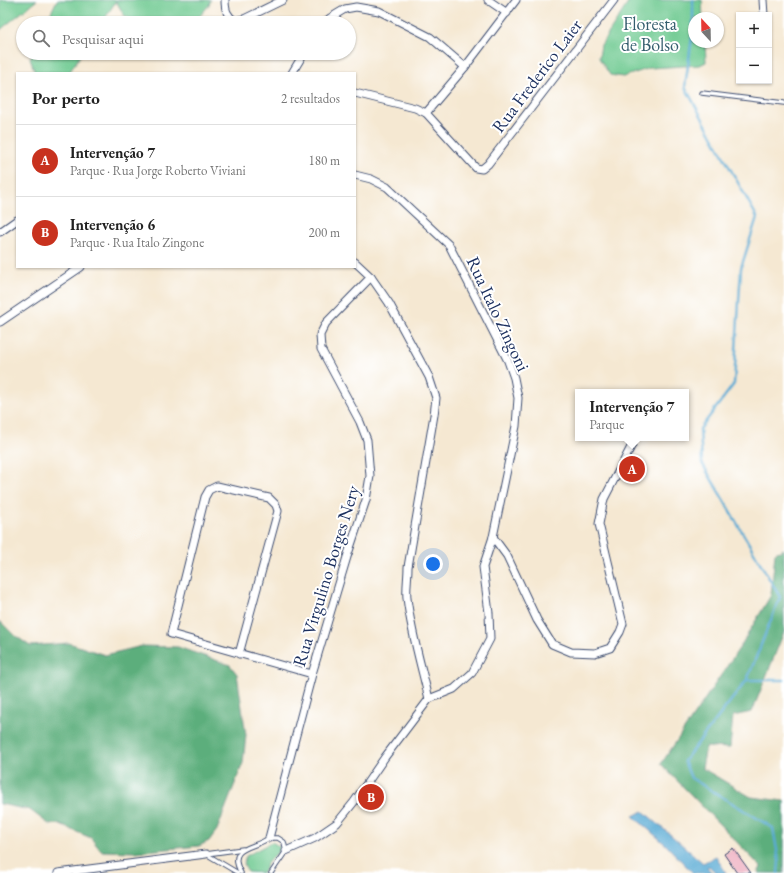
<!DOCTYPE html>
<html lang="pt">
<head>
<meta charset="utf-8">
<style>
	body { margin:0; font-family:"EB Garamond",serif; background:#f2f2f2; color:#222 }
	.controls { position:absolute; right:12px; top:12px; display:grid; overflow:hidden; border-radius:0px; box-shadow:0 1px 3px #0004 }
	.controls button { width:36px; height:36px; display:grid; place-items:center; padding:0; border:0; border-bottom:1px solid #e0e0e0; background:#fff; color:#222; font:20px sans-serif }
	.compass { position:absolute; left:688px; top:12px; width:36px; height:36px; border-radius:50%; background:#fff; box-shadow:0 1px 3px #0004; rotate:338deg }
	.you { position:absolute; left:433px; top:564px; width:14px; height:14px; margin:-10px; border:3px solid #fff; border-radius:50%; background:#1a73e8; box-shadow:0 0 0 6px #1a73e833 }
	.badge { display:grid; place-items:center; width:26px; height:26px; border-radius:50%; background:#c8321e; color:#fff; font-size:13px; font-weight:700 }
	.pin { position:absolute; translate:-50% -50%; border:2px solid #fff; box-shadow:0 1px 4px #0006 }
	.popup { position:absolute; left:575px; top:389px; width:114px; height:52px; box-sizing:border-box; display:grid; place-content:center; border-radius:0px; background:#fff; filter:drop-shadow(0 1px 3px #0005); font-size:13px; white-space:nowrap; color:#767676 }
	.popup b { font-size:15px; color:#222 }
	.popup::after { content:''; position:absolute; left:50%; top:100%; margin-left:-8px; border:8px solid transparent; border-top-color:#fff }
	.list { margin:0; padding:0; list-style:none }
	h2 { display:flex; justify-content:space-between; align-items:center; height:52px; margin:0; padding:0 16px; font-size:17px }
	h2 small { font-size:13px; font-weight:400; color:#767676 }
	.list li { display:grid; grid-template-columns:26px 1fr auto; gap:12px; align-items:center; box-sizing:border-box; height:72px; padding:0 16px; border-top:1px solid #e0e0e0 }
	.list b { display:block; font-size:15px; white-space:nowrap }
	.list p { margin:0; font-size:13px; white-space:nowrap; color:#767676 }
	.list em { font-size:13px; font-style:normal; color:#767676 }
	.icon { flex:none; width:22px; height:22px; fill:none; stroke:currentColor; stroke-width:2; stroke-linecap:round; stroke-linejoin:round }
	.map { position:relative; flex:none; width:784px; height:873px; overflow:hidden }
	.search { position:absolute; background:#fff; box-shadow:0 1px 3px #0004; left:16px; top:16px; width:340px; height:44px; display:flex; align-items:center; gap:10px; box-sizing:border-box; padding:0 14px; border-radius:22px; color:#767676; font-size:15px }
	.panel { position:absolute; background:#fff; box-shadow:0 1px 3px #0004; left:16px; top:72px; width:340px; height:196px; border-radius:0px }
	.map>svg:first-child { display:block }
</style>
</head>
<body>
<div class="map">
<svg width="784" height="873" viewBox="0 0 784 873">
	<rect width="100%" height="100%" fill="#fff"/>
	<filter id="ink" filterUnits="userSpaceOnUse"><feTurbulence type="fractalNoise" baseFrequency=".025" numOctaves="2"/><feDisplacementMap in="SourceGraphic" scale="8" xChannelSelector="R" yChannelSelector="G"/><feConvolveMatrix kernelMatrix="1 2 1 2 8 2 1 2 1" color-interpolation-filters="sRGB"/></filter>
	<filter id="wash" filterUnits="userSpaceOnUse"><feTurbulence type="fractalNoise" baseFrequency=".012" numOctaves="4" result="noise"/><feDisplacementMap in="SourceGraphic" scale="16" xChannelSelector="R" yChannelSelector="G"/><feGaussianBlur stdDeviation="0.9" result="paint"/><feColorMatrix in="noise" values="0 0 0 0 0 0 0 0 0 0 0 0 0 0 0 0 0 1.4 0 .05"/><feComposite in="paint" operator="in"/></filter>
	<g filter="url(#wash)">
		<rect width="100%" height="100%" fill="#f5e8d2"/>
		<g fill="#70ca92" stroke="#467c78">
			<polygon points="0,0 37,0 0,30"/>
			<polygon points="57,0 211,0 209,5 199,17 187,23 135,23 124,15 116,1 102,23 46,23"/>
			<polygon points="630,0 702,0 703,18 694,18 694,42 705,42 706,62 700,65 650,68 623,77 610,75 599,58 601,45"/>
			<polygon points="33,53 82,53 69,73 35,73 30,58"/>
			<path d="M272 842 280 847C279 853 273 856 269 861 266 864 265 869 262 873L248 872C244 867 243 862 246 856Z"/>
		</g>
		<g fill="#5cae7c" stroke="#3c6e6d">
			<polygon points="784,549 784,632 752,712 733,716 730,748 706,747 702,768 751,797 784,801 784,873 758,873 761,867 661,764 740,647 771,595 775,553"/>
			<polygon points="0,621 13,634 30,646 69,643 105,655 142,646 178,647 230,665 237,674 246,735 243,763 217,830 209,841 199,846 135,852 101,851 91,838 58,824 50,825 30,810 0,804"/>
		</g>
		<polygon fill="#59aad4" stroke="#3a6c99" points="643,811 703,863 716,856 726,873 716,873 709,866 707,867 712,873 693,873 665,844 633,816"/>
		<g fill="none" stroke-linecap="round" stroke-linejoin="round">
			<g stroke="#59aad4" stroke-width="2.5">
				<polyline points="693,0 693,30 685,87 757,217 741,268 734,384 700,429 702,463 780,597 747,680 684,761 691,778 773,828 779,861 778,873"/>
				<polyline points="747,680 784,680"/>
			</g>
		</g>
		<g id="blocks">
			<polygon fill="#edabbe" points="733,848 751,873 737,873 724,854"/>
		</g>
	</g>
	<g filter="url(#ink)">
		<use href="#blocks" fill-opacity="0" stroke="#3c4b6f" stroke-width="1"/>
		<g fill="none" stroke-linecap="round" stroke-linejoin="round">
			<g stroke="#3c4b6f" stroke-width="5.5">
				<g id="lane">
					<polyline points="702,93 784,103"/>
					<polyline points="238,873 206,854 243,849"/>
					<path d="M241 873C226 846 254 849 269 838H278L284 842 286 851 271 873"/>
				</g>
			</g>
			<g stroke="#3c4b6f" stroke-width="9">
				<g id="street">
					<path d="M225 0C225 10 227 16 235 21L244 19 283 0"/>
					<polyline points="488,0 507,13"/>
					<polyline points="763,0 764,15"/>
					<polyline points="325,23 330,18 345,9 356,7 379,11 430,37 465,67"/>
					<polyline points="292,73 304,53"/>
					<polyline points="355,93 415,108 426,113 476,168 482,169 488,164 614,0"/>
					<polyline points="426,113 465,67 516,0"/>
					<polyline points="0,232 17,220"/>
					<path d="M355 262 371 277 389 303 429 377 436 398 434 415 408 567C408 577 406 588 407 598 411 632 421 665 429 699"/>
					<polyline points="0,322 81,267"/>
					<polyline points="493,537 507,556 537,620 552,644 571,652 595,653 610,648 620,632 623,624 599,524 604,499 632,445 630,438"/>
					<polyline points="239,654 278,511 276,505 269,498 217,486 209,490 205,497 171,634 312,674"/>
					<polyline points="269,838 312,674 347,557 366,500 370,476 367,440 360,422 321,349 320,335 326,323 371,277"/>
					<polyline points="286,851 315,838 337,823 354,802 385,757 429,699 454,689 472,673 490,639 489,613 483,567 493,537 516,426 518,398 514,378 508,361 449,245 387,187 371,179 355,175"/>
					<polyline points="58,873 206,854"/>
				</g>
			</g>
			<use href="#lane" stroke="#fff" stroke-width="3.5"/>
			<use href="#street" stroke="#fff" stroke-width="7"/>
		</g>
	</g>
	<g text-anchor="middle" stroke-width="4" stroke-linejoin="round" paint-order="stroke">
		<g font-size="18" fill="#355e6e" stroke="#fff">
			<text x="650" y="30">Floresta<tspan x="650" dy="21">de Bolso</tspan></text>
		</g>
		<g font-size="18" fill="#1b2f5e" stroke="#fff">
			<text transform="translate(537 76) rotate(-53)" y="6">Rua Frederico Laier</text>
			<text transform="translate(498 314) rotate(65)" y="6">Rua Italo Zingoni</text>
			<text transform="translate(326 576) rotate(-73)" y="6">Rua Virgulino Borges Nery</text>
		</g>
	</g>
</svg>
<div class="controls">
<button>+</button>
<button>−</button>
</div>
<svg class="compass" viewBox="-18 -18 36 36"><path d="M0-13l5 13h-10z" fill="#e53935"/><path d="M0 13l5-13h-10z" fill="#767676"/></svg>
<div class="you"></div>
<div class="pin badge" style="left:632px;top:469px">A</div>
<div class="popup"><b>Intervenção 7</b>Parque</div>
<div class="pin badge" style="left:371px;top:797px">B</div>
<div class="search"><svg class="icon" aria-label="search" viewBox="0 0 24 24"><circle cx="10" cy="10" r="6"/><path d="M15 15l6 6"/></svg>Pesquisar aqui</div>
<section class="panel">
<h2>Por perto<small>2 resultados</small></h2>
<ul class="list">
<li><span class="badge">A</span><div><b>Intervenção 7</b><p>Parque · Rua Jorge Roberto Viviani</p></div><em>180 m</em></li>
<li><span class="badge">B</span><div><b>Intervenção 6</b><p>Parque · Rua Italo Zingone</p></div><em>200 m</em></li>
</ul>
</section>
</div>
</body>
</html>
